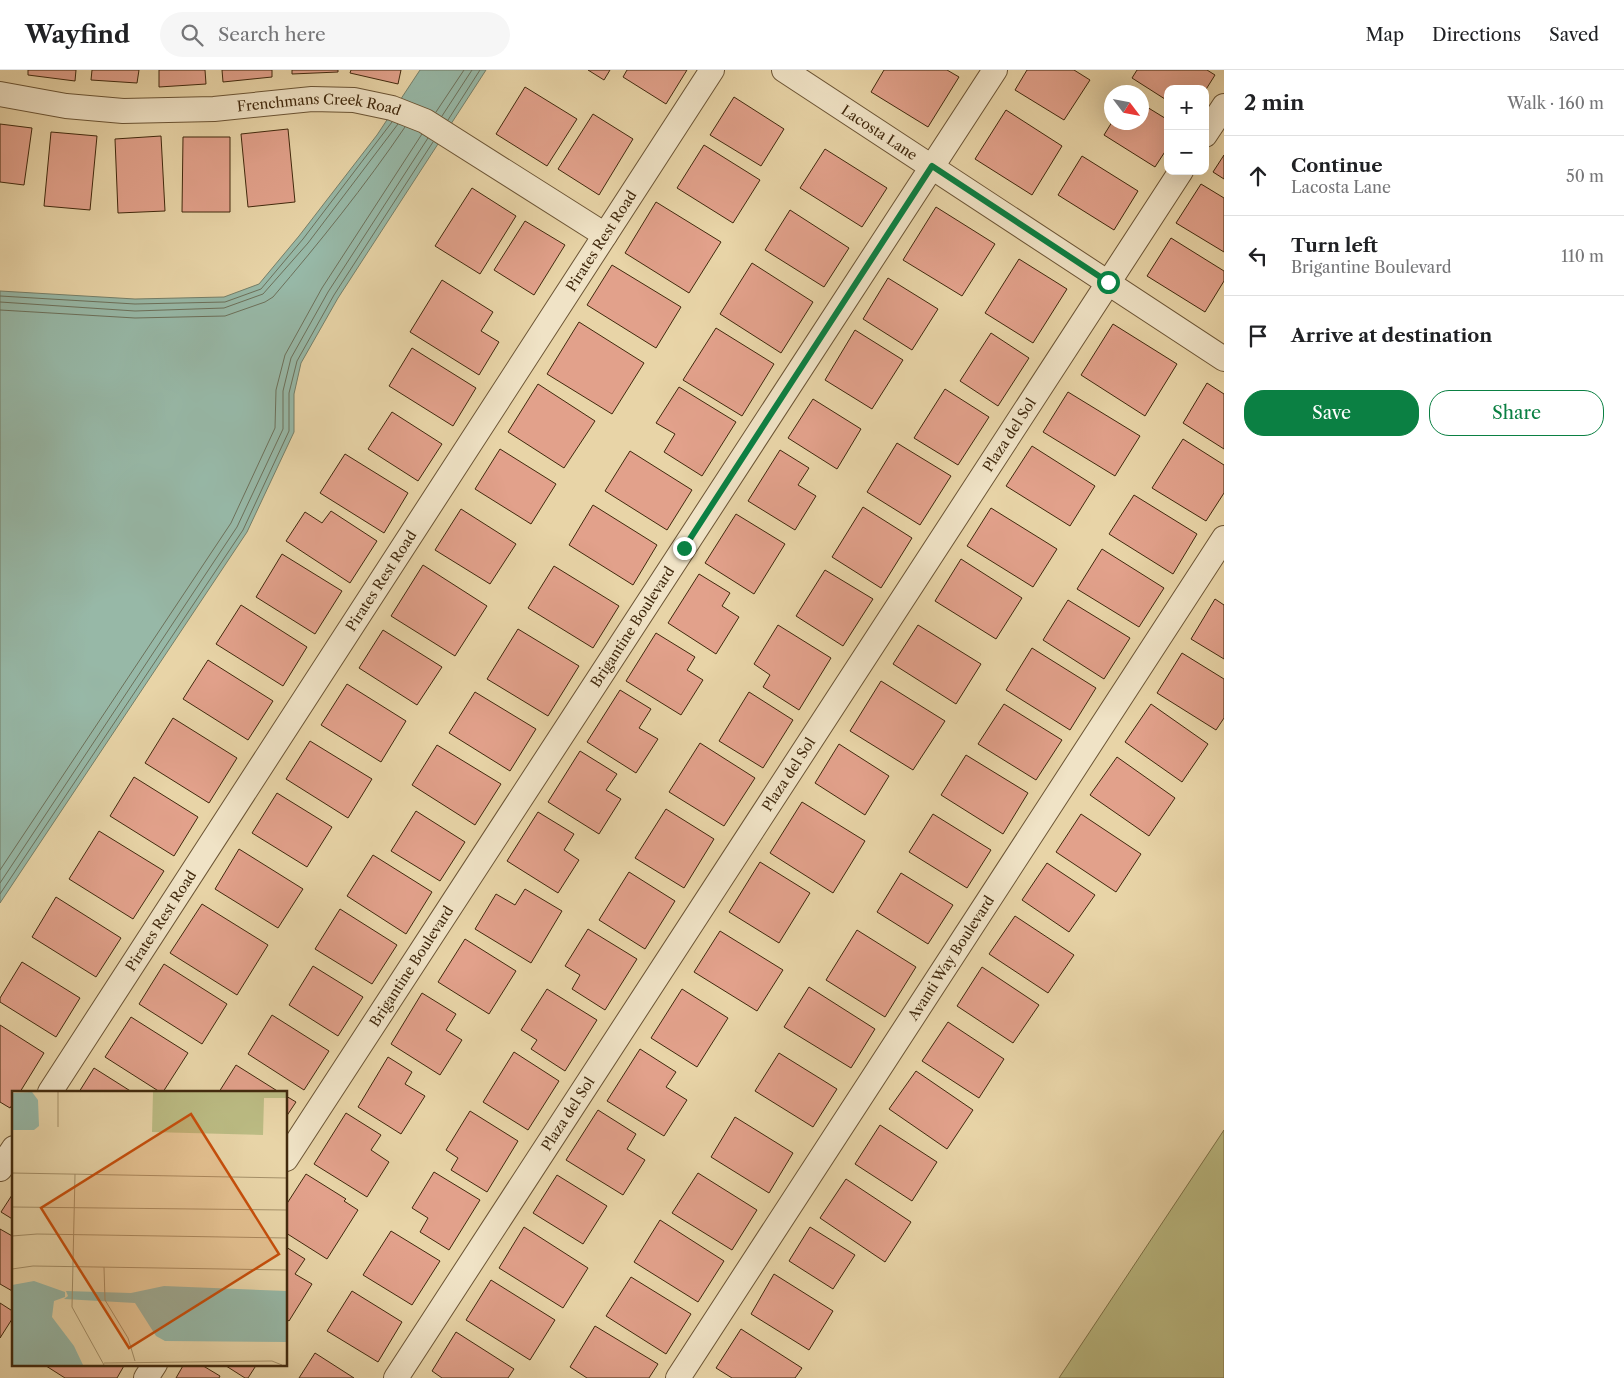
<!DOCTYPE html>
<html lang="en">
<head>
<meta charset="utf-8">
<style>
	body { margin:0; font-family:"Libre Caslon Text",serif; background:#f6f6f6; color:#202124 }
	.controls { position:absolute; right:15px; top:15px; display:grid; overflow:hidden; border-radius:10px; box-shadow:0 5px 20px #0002 }
	.controls button { width:45px; height:45px; display:grid; place-items:center; padding:0; border:0; border-bottom:1px solid #e0e0e0; background:#fff; color:#202124; font:25px sans-serif }
	.compass { position:absolute; left:1104px; top:15px; width:45px; height:45px; border-radius:50%; background:#fff; box-shadow:0 5px 20px #0002; rotate:122deg }
	.stop { position:absolute; width:15px; height:15px; margin:-11px; border:4px solid #0b8043; border-radius:50%; background:#fff }
	.stop.end { background:#0b8043; border-color:#fff; box-shadow:0 1px 5px #0008 }
	.list { margin:0; padding:0; list-style:none }
	h2 { display:flex; justify-content:space-between; align-items:center; height:65px; margin:0; padding:0 20px; font-size:21px }
	h2 small { font-size:16px; font-weight:400; color:#757577 }
	.list li { display:grid; grid-template-columns:32px 1fr auto; gap:15px; align-items:center; box-sizing:border-box; height:80px; padding:0 20px; border-top:1px solid #e0e0e0 }
	.list b { display:block; font-size:19px; white-space:nowrap }
	.list p { margin:0; font-size:16px; white-space:nowrap; color:#757577 }
	.list em { font-size:16px; font-style:normal; color:#757577 }
	.actions { display:flex; gap:10px; padding:15px 20px }
	.actions a { flex:1; padding:11px 0; border:1px solid #0b8043; border-radius:20px; text-align:center; font-size:18px; color:#0b8043 }
	.actions .main { background:#0b8043; color:#fff }
	.icon { flex:none; width:28px; height:28px; fill:none; stroke:currentColor; stroke-width:2; stroke-linecap:round; stroke-linejoin:round }
	.map { position:relative; flex:none; width:1224px; height:1308px; overflow:hidden }
	header { display:flex; align-items:center; gap:30px; box-sizing:border-box; height:70px; padding:0 25px; background:#fff; border-bottom:1px solid #e0e0e0 }
	header strong { font-size:24px }
	nav { display:flex; gap:28px; margin-inline-start:auto; font-size:18px }
	.search { width:350px; height:45px; background:#f6f6f6; display:flex; align-items:center; gap:12px; box-sizing:border-box; padding:0 18px; border-radius:28px; color:#757577; font-size:19px }
	main { display:flex }
	aside { flex:1; background:#fff }
	.map>svg:first-child { display:block }
</style>
</head>
<body>
<header>
<strong>Wayfind</strong>
<div class="search"><svg class="icon" aria-label="search" viewBox="0 0 24 24"><circle cx="10" cy="10" r="6"/><path d="M15 15l6 6"/></svg>Search here</div>
<nav><a>Map</a><a>Directions</a><a>Saved</a></nav>
</header>
<main>
<div class="map">
<svg width="1224" height="1308" viewBox="0 0 1224 1308">
	<rect width="100%" height="100%" fill="#e8d4a7"/>
	<filter id="stains"><feTurbulence type="fractalNoise" baseFrequency=".004" numOctaves="4"/><feColorMatrix values="0 0 0 0 .2 0 0 0 0 .09 0 0 0 0 .02 0 0 0 .5 -.17"/></filter>
	<radialGradient id="worn" r=".72"><stop offset=".6" stop-color="#630" stop-opacity="0"/><stop offset="1" stop-color="#630" stop-opacity=".3"/></radialGradient>
	<polygon fill="#bbbb83" stroke="#7e7248" points="1224,1060 1224,1308 1059,1308"/>
	<polygon fill="#97b8a7" stroke="#757f69" points="420,0 486,0 338,228 301,293 294,324 294,362 247,462 0,833 0,221 135,229 224,227 259,214 299,166 377,65"/>
	<g fill="none" stroke-linecap="round" stroke-linejoin="round">
		<g stroke="#6c705a" stroke-width="1">
			<polyline points="436,42 464,0"/>
			<polyline points="442,46 472,0"/>
			<polyline points="448,50 480,0"/>
			<polyline points="0,226 135,234 225,232 261,219 303,169 392,52"/>
			<polyline points="0,232 135,241 224,238 263,224 308,173 398,54"/>
			<path d="M0 240 135 248 225 246 265 232 273 227C319 173 365 116 405 57"/>
			<polyline points="0,800 231,453 275,358 276,320 285,285 322,218 422,64"/>
			<polyline points="0,813 237,457 283,359 283,321 291,288 328,222 428,68"/>
			<polyline points="0,824 243,460 289,361 289,323 297,291 334,225 433,72"/>
		</g>
	</g>
	<g fill="#e2a18b" stroke="#41290d">
		<polygon points="28,0 76,0 75,11 28,5"/>
		<polygon points="92,0 139,0 137,13 91,10"/>
		<polygon points="159,0 205,0 206,14 159,17"/>
		<polygon points="222,0 272,0 272,7 223,12"/>
		<polygon points="292,0 338,0 338,2 292,4"/>
		<polygon points="351,0 401,0 398,14 350,3"/>
		<polygon points="588,0 610,0 604,10"/>
		<polygon points="627,0 687,0 666,34 623,7"/>
		<polygon points="884,0 947,0 959,7 928,57 871,22"/>
		<polygon points="1027,0 1074,0 1090,10 1064,50 1015,20"/>
		<polygon points="1137,0 1207,0 1215,5 1205,21 1205,19 1168,19 1168,31 1132,8"/>
		<polygon points="525,17 577,49 547,96 496,64"/>
		<polygon points="734,27 784,59 761,96 710,65"/>
		<polygon points="1142,34 1168,50 1168,77 1155,97 1104,65 1112,52 1142,52"/>
		<polygon points="1006,40 1062,76 1032,125 975,89"/>
		<polygon points="593,44 633,69 599,125 558,99"/>
		<polygon points="0,54 32,58 24,115 0,112"/>
		<polygon points="288,59 295,132 248,137 241,64"/>
		<polygon points="51,62 97,66 90,140 44,136"/>
		<polygon points="161,66 165,141 118,143 115,69"/>
		<polygon points="183,67 230,67 230,142 182,142"/>
		<polygon points="704,75 760,110 733,153 677,118"/>
		<polygon points="825,79 887,118 862,157 800,118"/>
		<polygon points="1224,85 1224,109 1213,102"/>
		<polygon points="1082,86 1138,121 1114,160 1058,125"/>
		<polygon points="1201,114 1224,128 1224,182 1176,153"/>
		<polygon points="472,118 516,146 480,204 435,176"/>
		<polygon points="656,132 721,172 689,223 625,183"/>
		<polygon points="936,137 995,174 962,226 903,190"/>
		<polygon points="790,140 849,178 824,217 765,180"/>
		<polygon points="525,151 565,175 534,225 494,200"/>
		<polygon points="1171,168 1224,201 1224,211 1205,242 1147,206"/>
		<polygon points="1019,189 1067,219 1033,273 985,243"/>
		<polygon points="752,193 813,232 781,283 720,244"/>
		<polygon points="612,195 681,237 656,278 587,235"/>
		<polygon points="888,208 938,239 912,280 863,249"/>
		<polygon points="442,210 493,242 481,261 499,272 479,305 410,262"/>
		<polygon points="579,252 644,293 612,344 547,304"/>
		<polygon points="1113,254 1177,294 1145,346 1081,305"/>
		<polygon points="716,258 774,294 742,346 683,310"/>
		<polygon points="855,260 903,290 872,339 825,310"/>
		<polygon points="991,263 1029,288 998,336 960,311"/>
		<polygon points="412,278 476,318 453,356 389,316"/>
		<polygon points="1207,313 1224,324 1224,379 1183,353"/>
		<polygon points="538,314 595,351 564,398 508,362"/>
		<polygon points="679,317 736,352 702,406 664,382 675,364 656,353"/>
		<polygon points="945,319 989,347 958,395 914,368"/>
		<polygon points="1068,322 1140,366 1115,406 1043,362"/>
		<polygon points="813,329 861,359 837,399 788,368"/>
		<polygon points="392,342 442,374 418,411 368,379"/>
		<polygon points="1183,369 1224,395 1224,423 1206,451 1152,418"/>
		<polygon points="897,373 951,406 920,455 867,422"/>
		<polygon points="1032,376 1095,416 1070,456 1006,416"/>
		<polygon points="500,379 556,414 531,454 475,419"/>
		<polygon points="780,380 809,398 798,415 816,426 795,460 748,431"/>
		<polygon points="630,381 692,420 667,460 605,421"/>
		<polygon points="345,384 408,423 384,463 320,423"/>
		<polygon points="1134,425 1197,464 1173,504 1109,464"/>
		<polygon points="593,435 657,475 633,515 569,475"/>
		<polygon points="863,437 912,468 881,518 832,487"/>
		<polygon points="991,438 1057,479 1033,517 967,476"/>
		<polygon points="461,439 516,474 490,514 435,480"/>
		<polygon points="331,441 377,471 350,513 286,471 305,442 322,453"/>
		<polygon points="736,444 785,474 754,524 705,493"/>
		<polygon points="1102,479 1164,518 1139,557 1077,519"/>
		<polygon points="282,484 342,521 315,564 256,527"/>
		<polygon points="961,489 1022,528 996,569 935,531"/>
		<polygon points="423,495 487,536 455,586 391,546"/>
		<polygon points="554,496 619,536 593,578 528,538"/>
		<polygon points="825,500 873,529 843,576 796,546"/>
		<polygon points="699,504 730,523 722,536 739,547 716,584 668,553"/>
		<polygon points="1215,529 1224,535 1224,589 1191,569"/>
		<polygon points="1068,530 1130,568 1104,609 1043,570"/>
		<polygon points="241,535 307,577 283,616 216,574"/>
		<polygon points="778,555 831,588 799,640 763,617 770,605 754,594"/>
		<polygon points="918,555 981,594 956,634 893,594"/>
		<polygon points="518,559 579,596 548,646 487,609"/>
		<polygon points="383,560 442,597 417,635 359,598"/>
		<polygon points="656,563 695,587 687,600 703,610 681,645 626,611"/>
		<polygon points="1032,578 1096,618 1070,660 1006,620"/>
		<polygon points="1182,583 1224,609 1224,648 1216,660 1157,623"/>
		<polygon points="208,590 273,631 248,670 183,629"/>
		<polygon points="881,611 945,651 913,700 850,661"/>
		<polygon points="347,614 406,651 381,692 321,655"/>
		<polygon points="620,620 651,639 639,658 658,669 636,703 587,672"/>
		<polygon points="475,622 536,659 510,701 449,663"/>
		<polygon points="749,622 793,650 763,698 719,671"/>
		<polygon points="1004,634 1062,670 1036,710 978,674"/>
		<polygon points="1151,634 1208,674 1182,712 1125,672"/>
		<polygon points="173,648 237,688 209,733 145,693"/>
		<polygon points="310,671 372,709 348,748 286,709"/>
		<polygon points="700,673 755,708 724,756 669,722"/>
		<polygon points="839,674 889,706 865,745 815,713"/>
		<polygon points="437,675 501,714 475,755 412,715"/>
		<polygon points="580,681 617,704 606,720 621,729 599,764 548,732"/>
		<polygon points="966,685 1028,723 1003,764 941,725"/>
		<polygon points="1117,687 1175,728 1149,766 1090,725"/>
		<polygon points="134,707 198,747 174,786 110,746"/>
		<polygon points="277,723 332,757 307,797 252,763"/>
		<polygon points="802,732 865,771 833,823 770,783"/>
		<polygon points="666,739 714,769 684,818 635,788"/>
		<polygon points="416,741 465,772 440,811 391,781"/>
		<polygon points="538,742 574,764 564,780 579,790 558,823 507,791"/>
		<polygon points="933,744 991,780 967,818 909,782"/>
		<polygon points="1081,744 1141,784 1116,822 1056,782"/>
		<polygon points="99,761 164,801 133,849 69,809"/>
		<polygon points="239,779 303,819 278,858 215,819"/>
		<polygon points="373,785 432,822 406,864 347,826"/>
		<polygon points="760,792 810,823 779,873 729,842"/>
		<polygon points="1047,793 1095,825 1069,862 1022,830"/>
		<polygon points="629,802 675,831 645,879 599,850"/>
		<polygon points="901,803 953,835 928,874 877,842"/>
		<polygon points="525,819 562,841 531,893 475,859 496,824 515,835"/>
		<polygon points="56,827 121,868 96,907 32,867"/>
		<polygon points="202,834 268,875 237,925 170,883"/>
		<polygon points="340,839 397,875 372,914 315,879"/>
		<polygon points="1015,846 1074,885 1048,923 989,884"/>
		<polygon points="588,859 637,889 605,940 572,919 580,905 565,896"/>
		<polygon points="857,860 916,897 885,947 826,910"/>
		<polygon points="720,861 783,900 757,941 694,902"/>
		<polygon points="465,869 516,901 489,944 438,912"/>
		<polygon points="22,892 80,928 56,967 0,932 0,928"/>
		<polygon points="164,894 227,934 202,974 139,934"/>
		<polygon points="313,896 363,927 338,966 289,935"/>
		<polygon points="982,897 1039,935 1013,973 957,936"/>
		<polygon points="809,917 875,959 851,998 784,957"/>
		<polygon points="547,919 597,950 565,1001 531,979 537,970 521,960"/>
		<polygon points="682,919 728,948 697,997 651,968"/>
		<polygon points="422,923 456,944 446,960 462,970 440,1005 391,974"/>
		<polygon points="272,945 329,981 304,1020 248,984"/>
		<polygon points="131,947 188,983 163,1022 160,1022 105,987"/>
		<polygon points="948,952 1004,989 979,1028 922,991"/>
		<polygon points="0,955 44,983 20,1022 14,1022 14,1032 10,1038 0,1032"/>
		<polygon points="640,979 676,1002 666,1017 687,1030 664,1066 607,1031"/>
		<polygon points="514,982 559,1011 528,1060 483,1032"/>
		<polygon points="779,983 837,1019 813,1057 755,1021"/>
		<polygon points="388,987 412,1002 405,1014 425,1026 401,1064 358,1037"/>
		<polygon points="236,995 279,1022 219,1022"/>
		<polygon points="94,998 132,1022 79,1022"/>
		<polygon points="916,1001 973,1040 947,1079 889,1039"/>
		<polygon points="286,1026 296,1032 286,1047"/>
		<polygon points="598,1040 636,1064 627,1079 645,1090 623,1125 566,1090"/>
		<polygon points="470,1041 518,1071 487,1122 451,1100 458,1088 446,1080"/>
		<polygon points="346,1043 381,1065 371,1080 389,1092 367,1127 314,1094"/>
		<polygon points="735,1047 793,1083 769,1123 711,1087"/>
		<polygon points="880,1055 937,1092 912,1131 855,1094"/>
		<polygon points="434,1102 480,1130 449,1180 420,1162 428,1148 412,1138"/>
		<polygon points="698,1103 757,1140 732,1180 672,1143"/>
		<polygon points="306,1104 346,1129 344,1131 358,1140 327,1189 286,1163 286,1135"/>
		<polygon points="557,1105 607,1136 583,1174 533,1143"/>
		<polygon points="846,1109 911,1152 885,1192 820,1148"/>
		<polygon points="14,1122 14,1150 1,1142"/>
		<polygon points="660,1150 724,1191 698,1232 634,1192"/>
		<polygon points="524,1157 588,1198 563,1238 499,1198"/>
		<polygon points="810,1157 855,1185 833,1219 789,1191"/>
		<polygon points="0,1159 14,1167 14,1222 0,1214"/>
		<polygon points="391,1161 440,1191 412,1235 363,1205"/>
		<polygon points="286,1177 305,1189 295,1204 312,1214 289,1251 286,1249"/>
		<polygon points="774,1204 833,1241 809,1280 751,1244"/>
		<polygon points="631,1207 691,1244 666,1284 606,1246"/>
		<polygon points="491,1210 555,1250 530,1290 466,1250"/>
		<polygon points="352,1221 402,1252 378,1292 327,1261"/>
		<polygon points="0,1233 14,1242 14,1246 0,1268"/>
		<polygon points="595,1256 658,1294 649,1308 587,1308 570,1297"/>
		<polygon points="741,1259 802,1298 795,1308 732,1308 716,1298"/>
		<polygon points="456,1262 514,1299 508,1308 442,1308 432,1301"/>
		<polygon points="315,1283 354,1308 299,1308"/>
		<polygon points="43,1294 125,1294 117,1308 65,1308"/>
		<polygon points="184,1294 200,1294 220,1306 219,1308 176,1308"/>
		<polygon points="223,1294 257,1294 248,1308 245,1308"/>
	</g>
	<g fill="none" stroke-linecap="round" stroke-linejoin="round">
		<g stroke="#6b5434" stroke-width="26">
			<g id="minor">
				<path id="s1" d="M784 0 1224 289"/>
				<path id="s2" d="M0 24 66 36 123 41 214 39 312 29 354 30 392 38 425 51 605 165"/>
				<polyline points="1205,65 1224,36"/>
				<path id="s3" d="M50 1022 712 0"/>
				<path id="s4" d="M286 1089 995 0"/>
				<polyline points="0,1099 14,1078"/>
				<polyline points="146,1308 155,1294"/>
				<path id="s5" d="M396 1308 1181 101"/>
				<path id="s6" d="M678 1308 1224 468"/>
			</g>
		</g>
		<use href="#minor" stroke="#f0e3c6" stroke-width="24"/>
	</g>
	<g fill="none" stroke-linecap="round" stroke-linejoin="round">
		<polyline stroke="#0b8043" stroke-width="6" points="684,478 932,96 1108,212"/>
	</g>
	<g text-anchor="middle" stroke-width="5" stroke-linejoin="round" paint-order="stroke">
		<g font-size="14" fill="#41290d" stroke="#f0e3c6">
			<text dy="5" stroke="none"><textPath href="#s2" startOffset="321">Frenchmans Creek Road</textPath></text>
			<text dy="5" stroke="none"><textPath href="#s1" startOffset="114">Lacosta Lane</textPath></text>
			<text dy="5" stroke="none"><textPath href="#s3" startOffset="1014">Pirates Rest Road</textPath></text>
			<text dy="5" stroke="none"><textPath href="#s5" startOffset="1125">Plaza del Sol</textPath></text>
			<text dy="5" stroke="none"><textPath href="#s3" startOffset="609">Pirates Rest Road</textPath></text>
			<text dy="5" stroke="none"><textPath href="#s4" startOffset="635">Brigantine Boulevard</textPath></text>
			<text dy="5" stroke="none"><textPath href="#s5" startOffset="720">Plaza del Sol</textPath></text>
			<text dy="5" stroke="none"><textPath href="#s3" startOffset="204">Pirates Rest Road</textPath></text>
			<text dy="5" stroke="none"><textPath href="#s6" startOffset="501">Avanti Way Boulevard</textPath></text>
			<text dy="5" stroke="none"><textPath href="#s4" startOffset="230">Brigantine Boulevard</textPath></text>
			<text dy="5" stroke="none"><textPath href="#s5" startOffset="315">Plaza del Sol</textPath></text>
		</g>
	</g>
	<g transform="translate(12 1021)">
		<rect width="275" height="275" fill="#e8d4a7"/>
		<path d="M141 1H275V7H252L251 44 140 41Z" fill="#bbbb83"/>
		<path d="M20 1 26 9 27 35 22 39H0V2ZM22 190 53 201V206L42 210 40 226 62 255 71 274H0V194ZM152 195 275 200V251L153 250 144 245 123 212 52 208 56 205 54 200 119 202Z" fill="#97b8a7"/>
		<path fill="none" stroke="#a59069" stroke-width="1" d="M46 1V36M0 82 275 87M63 83 60 216 92 274M0 116 275 119M0 145 25 143 275 147M92 176 93 209 116 247 123 270M0 178 21 175 275 179M92 272 260 270 270 274"/>
		<path fill="#c74f0c" fill-opacity="0.15" stroke="#c74f0c" stroke-width="2.5" d="M179 23 267 163 117 257 29 117Z"/>
		<rect width="275" height="275" fill="none" stroke="#41290d" stroke-width="2.5"/>
	</g>
	<rect width="100%" height="100%" filter="url(#stains)"/>
	<rect width="100%" height="100%" fill="url(#worn)"/>
</svg>
<div class="controls">
<button>+</button>
<button>−</button>
</div>
<svg class="compass" viewBox="-18 -18 36 36"><path d="M0-13l5 13h-10z" fill="#e53935"/><path d="M0 13l5-13h-10z" fill="#757577"/></svg>
<div class="stop" style="left:1108px;top:212px"></div>
<div class="stop end" style="left:684px;top:478px"></div>
</div>
<aside>
<h2>2 min<small>Walk · 160 m</small></h2>
<ul class="list">
<li><svg class="icon" aria-label="ahead" viewBox="0 0 24 24"><path d="M12 20V5M6 11l6-6 6 6"/></svg><div><b>Continue</b><p>Lacosta Lane</p></div><em>50 m</em></li>
<li><svg class="icon" aria-label="left" viewBox="0 0 24 24"><path d="M17 20v-9H6M10 6l-5 5 5 5"/></svg><div><b>Turn left</b><p>Brigantine Boulevard</p></div><em>110 m</em></li>
<li><svg class="icon" aria-label="arrive" viewBox="0 0 24 24"><path d="M6 21V4h12l-3 4 3 4H6"/></svg><div><b>Arrive at destination</b></div></li>
</ul>
<div class="actions"><a class="main">Save</a><a>Share</a></div>
</aside>
</main>
</body>
</html>
